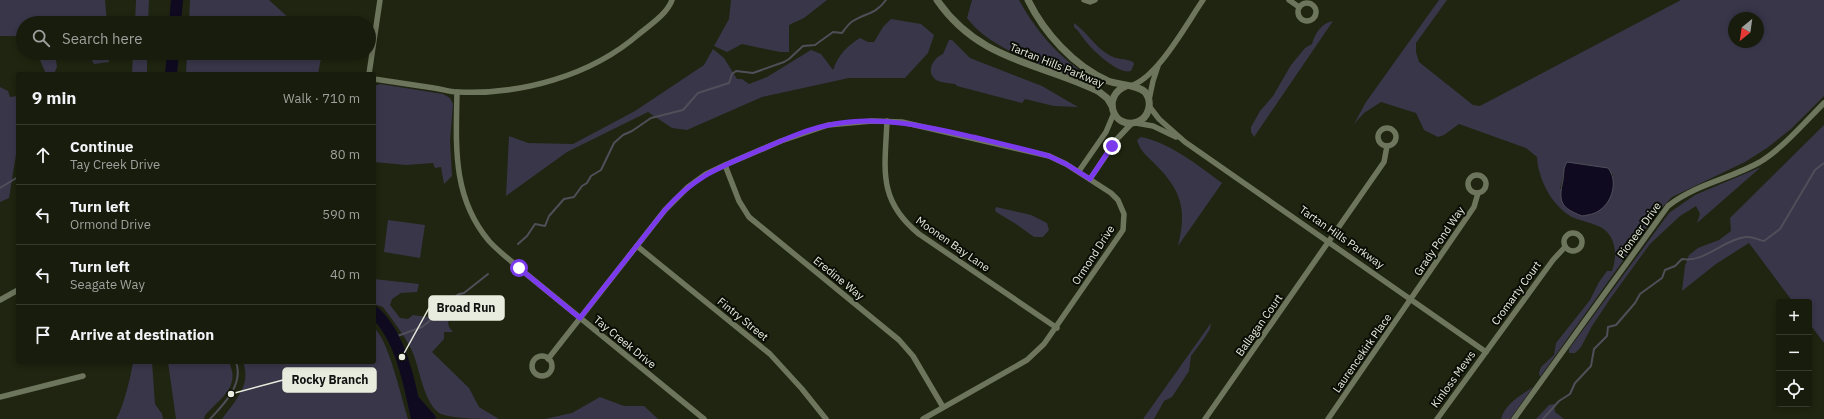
<!DOCTYPE html>
<html lang="en">
<head>
<meta charset="utf-8">
<style>
	body { margin:0; font-family:"IBM Plex Sans",sans-serif; background:#24291a; color:#f1f3f6 }
	.controls { position:absolute; right:12px; bottom:12px; display:grid; overflow:hidden; border-radius:4px; box-shadow:0 2px 6px #0003 }
	.controls button { width:36px; height:36px; display:grid; place-items:center; padding:0; border:0; border-bottom:1px solid #363a2d; background:#171c0c; color:#f1f3f6; font:20px sans-serif }
	.compass { position:absolute; left:1728px; top:12px; width:36px; height:36px; border-radius:50%; background:#171c0c; box-shadow:0 2px 6px #0003; rotate:209deg }
	.stop { position:absolute; width:12px; height:12px; margin:-9px; border:3px solid #7c3aed; border-radius:50%; background:#fff }
	.stop.end { background:#7c3aed; border-color:#fff; box-shadow:0 1px 4px #0008 }
	.list { margin:0; padding:0; list-style:none }
	h2 { display:flex; justify-content:space-between; align-items:center; height:52px; margin:0; padding:0 16px; font-size:17px }
	h2 small { font-size:13px; font-weight:400; color:#9ea19d }
	.list li { display:grid; grid-template-columns:26px 1fr auto; gap:12px; align-items:center; box-sizing:border-box; height:60px; padding:0 16px; border-top:1px solid #363a2d }
	.list b { display:block; font-size:15px; white-space:nowrap }
	.list p { margin:0; font-size:13px; white-space:nowrap; color:#9ea19d }
	.list em { font-size:13px; font-style:normal; color:#9ea19d }
	.icon { flex:none; width:22px; height:22px; fill:none; stroke:currentColor; stroke-width:2; stroke-linecap:round; stroke-linejoin:round }
	.map { position:relative; flex:none; width:1824px; height:419px; overflow:hidden }
	.search { position:absolute; background:#171c0c; box-shadow:0 2px 6px #0003; left:16px; top:16px; width:360px; height:44px; display:flex; align-items:center; gap:10px; box-sizing:border-box; padding:0 14px; border-radius:22px; color:#9ea19d; font-size:15px }
	.panel { position:absolute; background:#171c0c; box-shadow:0 2px 6px #0003; left:16px; top:72px; width:360px; height:292px; border-radius:4px }
	.map>svg:first-child { display:block }
</style>
</head>
<body>
<div class="map">
<svg width="1824" height="419" viewBox="0 0 1824 419">
	<rect width="100%" height="100%" fill="#1f2510"/>
	<g fill="#39364a" fill-rule="evenodd">
		<polygon points="0,0 105,0 107,23 23,23 23,40 15,36 0,36"/>
		<polygon points="136,0 149,0 148,23 135,23"/>
		<polygon points="190,0 269,0 291,20 302,23 189,23"/>
		<polygon points="731,0 827,0 804,18 789,25 789,52 780,52 742,44 727,52 714,46 729,19"/>
		<path d="M972 0H1019C1038 35 1066 66 1102 83L1101 86C1060 71 994 54 967 18Z"/>
		<path d="M1439 0H1447L1416 43V52L1419 62 1473 105 1480 106 1681 0H1824V96L1791 129 1767 148 1745 162 1672 197 1657 213 1540 377 1539 373 1541 367 1554 355 1556 343 1590 300 1599 282 1607 271H1612C1618 255 1616 233 1598 226 1590 222 1580 221 1572 217 1552 206 1538 179 1537 157L1526 148 1459 124 1444 135 1438 137 1424 130 1416 113 1381 102 1364 113 1354 124 1366 102ZM1734 18H1758V42H1734ZM1613 174V186L1560 189 1563 176Z"/>
		<path d="M891 19 921 24 934 35 928 53 905 78H849L762 97 687 130 672 128 648 112 567 152 506 196 509 136 528 143 573 144 635 111 704 65 713 49 724 58 737 79H742L749 84 767 77 811 50 821 54 833 70C838 55 847 46 860 38L868 42H874L883 27Z"/>
		<path d="M1333 21 1254 137 1251 132V127L1260 111 1273 96 1291 65 1305 48 1312 44C1315 34 1321 23 1333 21Z"/>
		<path d="M1074 23C1087 32 1095 47 1109 55 1117 60 1125 58 1133 62L1134 64 1131 71C1118 75 1091 49 1084 39 1080 34 1078 30 1074 27Z"/>
		<path d="M949 40H952L970 58 1042 86 1078 107 1054 106 1025 99 1022 103 957 86 955 84C950 83 941 83 936 80 925 72 933 58 943 54Z"/>
		<polygon points="37,53 55,53 57,67 54,74 46,74"/>
		<polygon points="91,53 109,53 109,62 94,64 90,57"/>
		<polygon points="133,53 147,53 147,74 132,74"/>
		<polygon points="187,53 322,53 318,74 186,74"/>
		<polygon points="380,84 443,94 450,98 453,104 450,141 452,176 444,184 441,167 435,168 433,163 406,165 374,162 374,86"/>
		<polygon points="0,87 8,91 10,97 18,96 18,142 9,198 0,202"/>
		<polygon points="1824,125 1824,343 1809,323 1809,302 1793,302 1749,243 1716,264 1682,291 1685,266 1689,255 1698,248 1719,240 1731,231 1730,218"/>
		<path d="M1141 137C1171 143 1197 165 1222 183L1178 246C1187 210 1182 191 1155 164 1147 156 1140 151 1137 140Z"/>
		<polygon points="1761,167 1697,223 1700,214 1696,206 1680,216 1650,244 1610,299 1592,326 1581,347 1575,353 1569,353 1569,349 1669,213 1695,195"/>
		<polygon points="996,207 1031,215 1047,223 1049,230 1043,237 1034,237 1016,224 996,212 995,210"/>
		<polygon points="388,220 425,225 420,258 384,252"/>
		<path d="M374 279 419 284 417 292 401 293 392 299 390 305 400 318 408 319 413 315 427 317 449 296 456 301 459 309 448 322 449 327 453 332H444V339L432 352 469 388 479 407 499 419C481 419 456 419 441 414 424 405 420 370 413 353 406 337 393 321 383 307L374 304Z"/>
		<polygon points="1211,323 1210,329 1205,337 1191,356 1189,371 1172,397 1164,401 1154,419 1143,419"/>
		<path d="M374 328C388 338 402 400 408 419H222C234 402 252 385 243 362H374Z"/>
		<path d="M133 362H152L155 404 162 414 163 419H116C123 409 131 376 133 362Z"/>
		<path d="M168 362H229C239 384 226 394 211 409 208 412 205 414 204 419H176Z"/>
		<path d="M1533 387 1510 419H1501C1505 404 1521 395 1533 387Z"/>
		<polygon points="600,397 624,406 644,406 658,419 545,419 572,413"/>
		<polygon points="1554,404 1555,412 1564,419 1536,419 1549,405"/>
	</g>
	<path fill="#0f0a20" stroke="#504e59" d="M1567 162 1608 168C1618 180 1613 201 1600 210 1595 214 1588 215 1582 216 1561 208 1558 202 1563 180 1564 174 1563 168 1567 162Z"/>
	<g fill="none" stroke-linecap="round" stroke-linejoin="round">
		<g stroke="#504e59" stroke-width="2">
			<polyline points="0,188 18,177"/>
			<path d="M518 244 527 236 535 224 545 226 549 216 564 199 574 197 582 186 587 183 591 176 601 170 614 143 623 135 632 131 651 118 683 110 698 93 729 83 732 74 736 71 753 73 784 62 789 59 803 46 815 45 833 32 842 33C845 29 848 24 853 21 866 13 876 14 886 0"/>
			<polyline points="392,338 422,327 442,311 449,301 459,294 464,293 488,274"/>
			<polyline points="427,417 435,419"/>
			<path d="M210 419C224 404 244 384 236 362"/>
			<path d="M1543 419 1559 401 1570 394 1575 383 1591 366 1594 349 1607 336 1608 327 1616 325 1635 303 1640 294 1662 278 1665 270 1675 266 1682 259C1705 263 1724 239 1746 237 1753 236 1758 240 1764 241L1780 229 1815 170 1824 163"/>
		</g>
		<g stroke="#0f0a20" stroke-width="12">
			<polyline points="175,23 177,0"/>
			<polyline points="171,74 173,53"/>
			<path d="M374 312C401 336 410 385 417 419"/>
			<polyline points="415,402 430,419"/>
		</g>
		<g stroke="#6d755c" stroke-width="5.5">
			<polyline points="1084,0 1090,2 1095,0"/>
			<polyline points="1289,0 1299,7"/>
			<circle cx="1307" cy="12" r="9"/>
			<polyline points="369,74 380,0"/>
			<path d="M374 79C394 82 414 85 434 88 442 89 450 92 458 92 520 95 591 76 639 34 650 25 667 14 672 0"/>
			<path d="M1130 86C1157 79 1187 23 1203 0"/>
			<path d="M457 92C456 146 452 197 489 241 498 251 509 259 519 268L704 419"/>
			<polyline points="1149,100 1153,81 1158,66"/>
			<polyline points="1149,106 1159,119 1185,142 1486,352"/>
			<path d="M887 121C885 169 877 200 919 234L1057 328"/>
			<polyline points="1136,123 1153,126 1176,137"/>
			<circle cx="1387" cy="137" r="9"/>
			<polyline points="725,165 739,201 749,217 899,340 913,356 943,407"/>
			<polyline points="1079,171 1106,132 1114,113"/>
			<circle cx="1477" cy="184" r="9"/>
			<polyline points="1090,179 1117,139 1131,124"/>
			<circle cx="1573" cy="242" r="9"/>
			<polyline points="637,246 770,354 802,389 826,419"/>
			<polyline points="0,300 18,290"/>
			<circle cx="542" cy="366" r="10"/>
			<polyline points="548,359 665,210 688,187 706,174 725,165 781,141 828,125 872,121 902,122 1049,156 1066,164 1111,193 1118,200 1124,214 1123,230 1044,344 1027,360 923,419"/>
			<polyline points="0,397 83,376"/>
			<polyline points="1205,419 1384,162 1387,146"/>
			<polyline points="1328,419 1474,207 1478,193"/>
			<polyline points="1437,419 1553,260 1565,247"/>
			<path d="M1514 419 1668 206C1696 184 1730 179 1760 162 1783 148 1805 122 1824 103"/>
		</g>
		<g stroke="#6d755c" stroke-width="7">
			<path d="M937 0C979 61 1038 62 1098 91L1107 98 1112 106"/>
			<path d="M1028 0C1044 33 1074 66 1108 81 1119 85 1138 85 1145 92 1153 102 1149 118 1137 122 1113 130 1101 96 1126 86"/>
		</g>
	</g>
	<g fill="none" stroke-linecap="round" stroke-linejoin="round">
		<path stroke="#7c3aed" stroke-width="5" d="M519 268 580 318 665 210C693 178 715 169 753 153 777 143 803 130 829 125 879 115 925 126 973 137 998 143 1024 149 1049 156L1066 164 1090 179 1112 146"/>
	</g>
	<g text-anchor="middle" stroke-width="4" stroke-linejoin="round" paint-order="stroke">
		<g font-size="11" fill="#e7ecde" stroke="#0a0d05">
			<text transform="translate(1057 65) rotate(22)" y="4">Tartan Hills Parkway</text>
			<text transform="translate(1639 230) rotate(-54)" y="4">Pioneer Drive</text>
			<text transform="translate(1342 237) rotate(35)" y="4">Tartan Hills Parkway</text>
			<text transform="translate(1439 241) rotate(-56)" y="4">Grady Pond Way</text>
			<text transform="translate(953 244) rotate(35)" y="4">Moonen Bay Lane</text>
			<text transform="translate(1093 255) rotate(-57)" y="4">Ormond Drive</text>
			<text transform="translate(839 278) rotate(39)" y="4">Eredine Way</text>
			<text transform="translate(1516 293) rotate(-54)" y="4">Cromarty Court</text>
			<text transform="translate(743 319) rotate(39)" y="4">Fintry Street</text>
			<text transform="translate(1259 325) rotate(-55)" y="4">Ballagan Court</text>
			<text transform="translate(625 342) rotate(39)" y="4">Tay Creek Drive</text>
			<text transform="translate(1362 353) rotate(-55)" y="4">Laurencekirk Place</text>
			<text transform="translate(1453 379) rotate(-54)" y="4">Kinloss Mews</text>
		</g>
	</g>
	<path fill="none" stroke="#e7ecde" stroke-width="1.5" d="M402 357L429 308M231 394L283 380"/>
	<g fill="#e7ecde" stroke="#0a0d05" stroke-width="1.5">
		<circle cx="402" cy="357" r="4"/>
		<circle cx="231" cy="394" r="4"/>
	</g>
	<g fill="#e7ecde" stroke="#e7ecde" stroke-width="1.5">
		<rect x="429" y="296" width="75" height="24" rx="4"/>
		<rect x="283" y="368" width="93" height="24" rx="4"/>
	</g>
	<g font-size="12" text-anchor="middle" font-weight="bold" fill="#111">
		<text x="466" y="312">Broad Run</text>
		<text x="330" y="384">Rocky Branch</text>
	</g>
</svg>
<div class="controls">
<button>+</button>
<button>−</button>
<button><svg class="icon" aria-label="locate" viewBox="0 0 24 24"><circle cx="12" cy="12" r="6"/><path d="M12 2v4M12 18v4M2 12h4M18 12h4"/></svg></button>
</div>
<svg class="compass" viewBox="-18 -18 36 36"><path d="M0-13l5 13h-10z" fill="#e53935"/><path d="M0 13l5-13h-10z" fill="#9ea19d"/></svg>
<div class="stop" style="left:519px;top:268px"></div>
<div class="stop end" style="left:1112px;top:146px"></div>
<div class="search"><svg class="icon" aria-label="search" viewBox="0 0 24 24"><circle cx="10" cy="10" r="6"/><path d="M15 15l6 6"/></svg>Search here</div>
<section class="panel">
<h2>9 min<small>Walk · 710 m</small></h2>
<ul class="list">
<li><svg class="icon" aria-label="ahead" viewBox="0 0 24 24"><path d="M12 20V5M6 11l6-6 6 6"/></svg><div><b>Continue</b><p>Tay Creek Drive</p></div><em>80 m</em></li>
<li><svg class="icon" aria-label="left" viewBox="0 0 24 24"><path d="M17 20v-9H6M10 6l-5 5 5 5"/></svg><div><b>Turn left</b><p>Ormond Drive</p></div><em>590 m</em></li>
<li><svg class="icon" aria-label="left" viewBox="0 0 24 24"><path d="M17 20v-9H6M10 6l-5 5 5 5"/></svg><div><b>Turn left</b><p>Seagate Way</p></div><em>40 m</em></li>
<li><svg class="icon" aria-label="arrive" viewBox="0 0 24 24"><path d="M6 21V4h12l-3 4 3 4H6"/></svg><div><b>Arrive at destination</b></div></li>
</ul>
</section>
</div>
</body>
</html>
